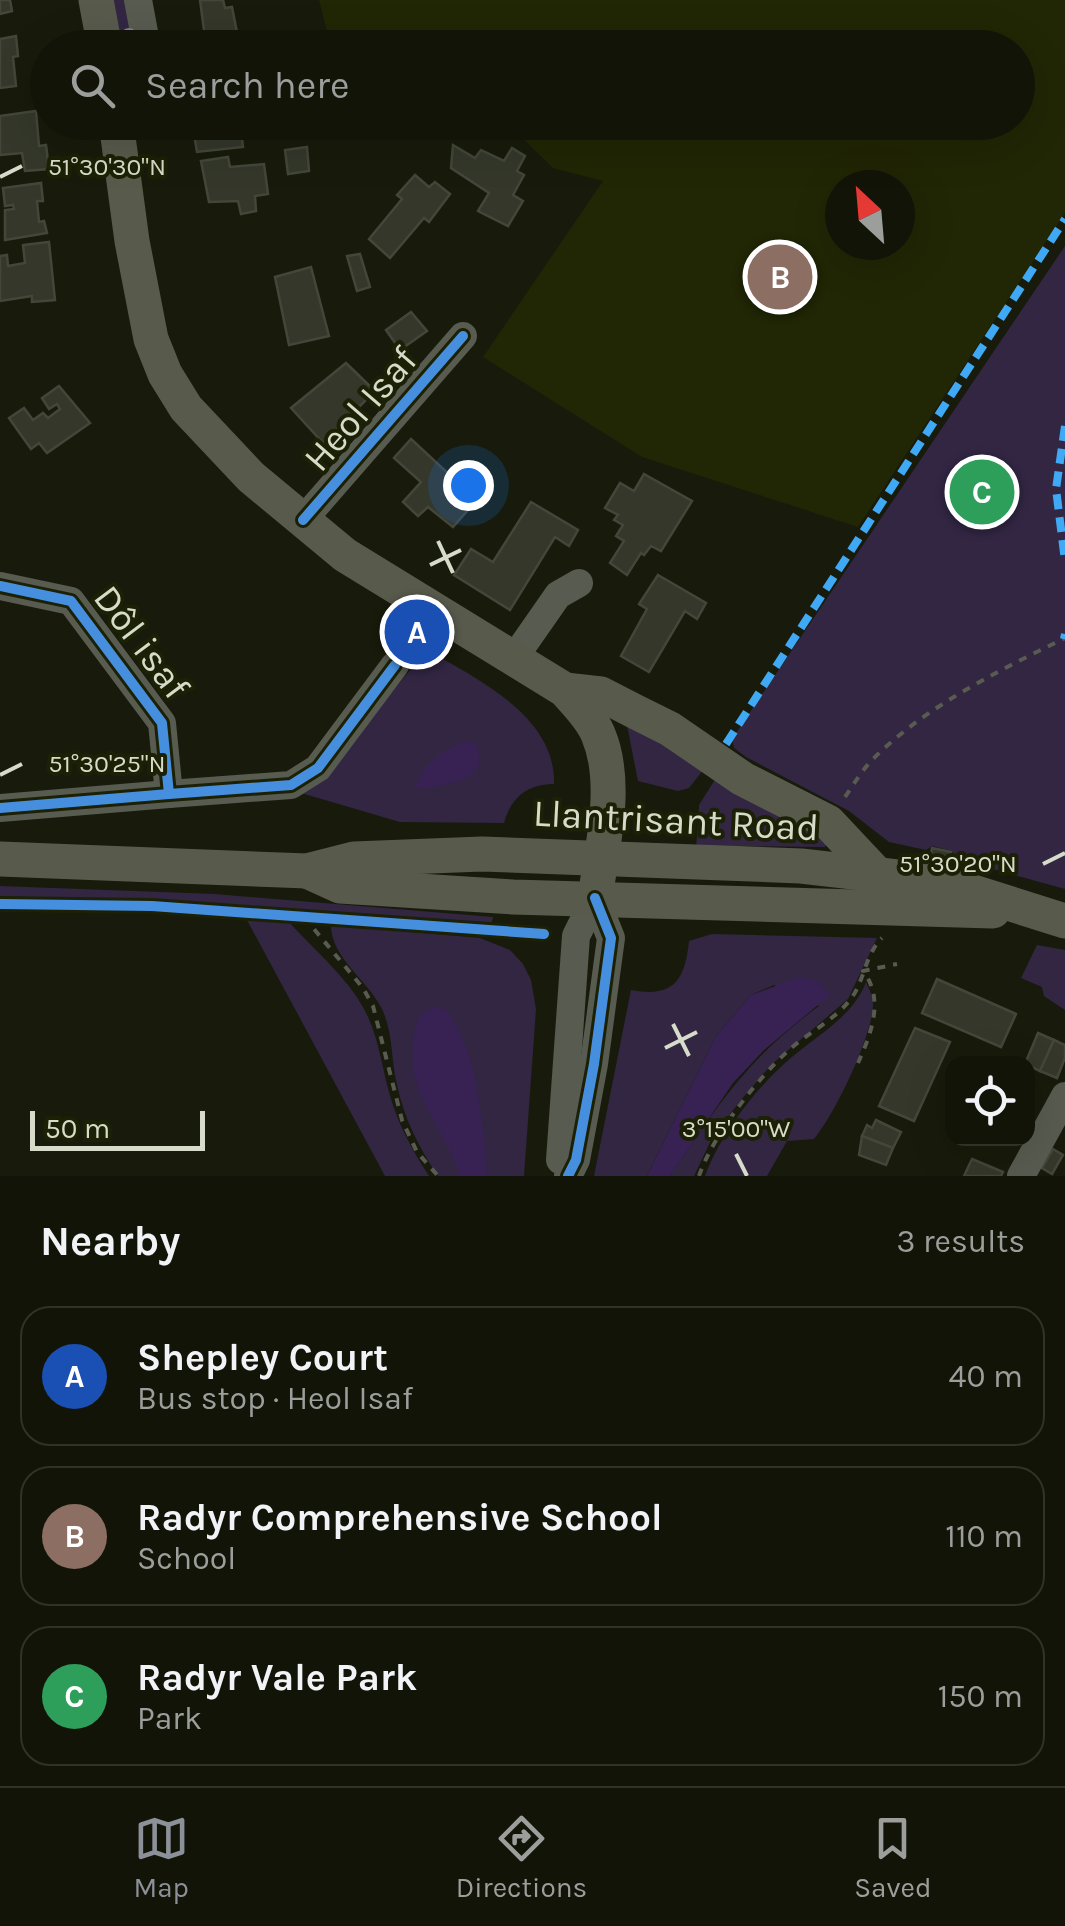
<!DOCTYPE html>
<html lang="en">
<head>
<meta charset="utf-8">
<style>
	body { margin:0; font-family:Karla,sans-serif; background:#1b1d12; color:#f1f3f6 }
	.controls { position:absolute; right:30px; bottom:30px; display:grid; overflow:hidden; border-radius:20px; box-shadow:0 10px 40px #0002 }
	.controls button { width:90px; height:90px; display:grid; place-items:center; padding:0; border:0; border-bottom:2px solid #313329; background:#121408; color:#f1f3f6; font:50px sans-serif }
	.compass { position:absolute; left:825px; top:170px; width:90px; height:90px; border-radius:50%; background:#121408; box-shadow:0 10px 40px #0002; rotate:334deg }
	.scale { position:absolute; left:30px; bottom:25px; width:175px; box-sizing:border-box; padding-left:10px; border:5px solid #d6dbca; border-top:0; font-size:28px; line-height:35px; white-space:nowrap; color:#d6dbca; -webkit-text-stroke:8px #1c2105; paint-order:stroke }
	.you { position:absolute; left:468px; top:485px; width:35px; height:35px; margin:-25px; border:8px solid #fff; border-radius:50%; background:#1a73e8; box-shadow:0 0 0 15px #1a73e833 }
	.badge { display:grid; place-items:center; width:65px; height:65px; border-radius:50%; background:#8c9099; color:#fff; font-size:32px; font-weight:700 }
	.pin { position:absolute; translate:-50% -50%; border:5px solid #fff; box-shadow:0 2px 10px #0006 }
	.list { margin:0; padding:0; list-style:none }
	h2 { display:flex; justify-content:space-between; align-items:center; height:130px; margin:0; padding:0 40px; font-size:42px }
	h2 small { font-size:32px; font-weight:400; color:#9c9e9c }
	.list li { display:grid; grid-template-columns:65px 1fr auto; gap:30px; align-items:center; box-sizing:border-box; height:140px; margin:0 20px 20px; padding:0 20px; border:2px solid #313329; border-radius:30px }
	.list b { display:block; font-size:38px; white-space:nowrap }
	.list p { margin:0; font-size:32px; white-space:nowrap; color:#9c9e9c }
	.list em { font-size:32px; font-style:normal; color:#9c9e9c }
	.icon { flex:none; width:55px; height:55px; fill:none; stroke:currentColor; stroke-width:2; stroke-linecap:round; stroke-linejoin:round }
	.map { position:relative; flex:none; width:1065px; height:1176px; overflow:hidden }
	.search { position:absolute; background:#121408; box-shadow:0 10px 40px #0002; left:30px; right:30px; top:30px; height:110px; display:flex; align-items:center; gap:25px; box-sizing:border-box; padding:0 35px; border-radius:55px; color:#9c9e9c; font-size:38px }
	.sheet { height:610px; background:#121408 }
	nav { display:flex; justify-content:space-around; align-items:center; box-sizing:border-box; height:140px; border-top:2px solid #313329; background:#121408; font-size:28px; color:#9c9e9c }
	nav a { display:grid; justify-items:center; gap:5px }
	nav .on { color:#8c9099 }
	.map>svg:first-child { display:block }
</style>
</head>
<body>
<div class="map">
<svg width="1065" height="1176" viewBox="0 0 1065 1176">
	<rect width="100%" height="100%" fill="#181b0b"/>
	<path fill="#212605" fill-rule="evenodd" d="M319 0H1065V213L858 527 642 457 483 357 603 181 553 168 507 123 1018 122V48L331 47ZM840 185H900V245H840Z"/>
	<g fill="#322643">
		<polygon points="113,0 131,0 139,47 121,47"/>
		<polygon points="1065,246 1065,889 957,859 952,851 932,846 926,850 889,842 849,811 746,757 734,748 732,739"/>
		<path d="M427 650C477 679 556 716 554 784 528 784 511 797 504 823L400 822 301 793 316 782Z"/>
		<polygon points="626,720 703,770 689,788 678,791 638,781"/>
		<polygon points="716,778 809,827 827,844 825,847 737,846 696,850 699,805"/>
		<polygon points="0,886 214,894 493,917 491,926 212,904 0,896"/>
		<path d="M247 920 289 922C315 951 352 981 368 1017 379 1041 382 1067 389 1092 397 1122 412 1150 429 1176H385Z"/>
		<path d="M331 925 480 938 510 950 523 964 531 980 536 1009 524 1176H438C419 1148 404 1118 397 1085 391 1060 393 1032 382 1009 368 980 331 958 331 925Z"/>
		<path d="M712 934 877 938 848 999 772 1064 741 1100 713 1136 694 1176H670C718 1105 748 1058 819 1006L774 985 751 995 716 1036 647 1176H594L631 990C673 998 685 981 689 941Z"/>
		<polygon points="1037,945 1065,950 1065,1010 1044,996 1042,987 1021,978"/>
		<path d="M866 982C869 989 873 996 873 1004 873 1035 834 1116 814 1139L787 1141 767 1176H705C720 1135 753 1092 785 1063 812 1038 853 1018 866 982Z"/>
	</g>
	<g fill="#372253">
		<path d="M470 741 476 744C494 782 440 787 415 788 421 764 447 746 470 741Z"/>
		<polygon points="799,977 818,981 830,995 764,1050 733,1083 670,1176 647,1176 716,1036 751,995"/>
		<path d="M434 1007 446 1010C480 1055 481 1121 488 1176H460C440 1112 396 1092 419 1016Z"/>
	</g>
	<g fill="#34372a" stroke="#434639" stroke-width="2.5">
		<polygon points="0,0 10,0 12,11 0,14"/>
		<polygon points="200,0 223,0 225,8 232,7 240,48 213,48 212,39 205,38"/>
		<polygon points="16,36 18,56 13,57 16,86 0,88 0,39"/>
		<polygon points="36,111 39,146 46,145 49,169 25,171 22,153 0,155 0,116"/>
		<polygon points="197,122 240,122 243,147 197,152 194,134 198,134"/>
		<polygon points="453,145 475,158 481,150 504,161 512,148 525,156 517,171 524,175 513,195 523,201 508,226 478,211 489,193 451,168"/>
		<polygon points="307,147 309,171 288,174 285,150"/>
		<polygon points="228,157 230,167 264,164 268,194 255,196 256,211 241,214 238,201 209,202 201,161"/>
		<polygon points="415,175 429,187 435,182 450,194 429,222 424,218 390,258 369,239 402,199 397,195"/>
		<polygon points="41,183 43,201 37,201 39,222 44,221 47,233 5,240 5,210 14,209 13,205 5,206 3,188"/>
		<polygon points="49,242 55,300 32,302 32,296 0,301 0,256 7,255 8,266 25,263 23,245"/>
		<polygon points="360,254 370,287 357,291 347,256"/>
		<polygon points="311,267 329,336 289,345 275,277"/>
		<polygon points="411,312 427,331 400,350 386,330"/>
		<polygon points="346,363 375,391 323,443 291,408"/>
		<polygon points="59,386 90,423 47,453 39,443 31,449 9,418 24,408 33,420 43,413 48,418 60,409 57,404 49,409 42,398"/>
		<polygon points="411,439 468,492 482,477 491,484 453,527 428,507 418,516 403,502 421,482 394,458"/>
		<polygon points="644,474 692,501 661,551 651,546 644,555 641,553 627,575 610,563 624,541 616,536 623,525 614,520 618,515 605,508 620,483 634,491"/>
		<polygon points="531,502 578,530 569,546 555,537 510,610 454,575 471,549 493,562"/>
		<polygon points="658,575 706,603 697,619 685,611 649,672 621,656 647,609 639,604"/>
		<polygon points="932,848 951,852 949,858 931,854"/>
		<polygon points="937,979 1016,1014 1001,1047 922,1013"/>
		<polygon points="915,1028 950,1042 914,1121 879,1106"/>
		<polygon points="1038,1033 1054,1040 1040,1071 1025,1064"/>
		<polygon points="1054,1040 1065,1045 1065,1058 1057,1078 1040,1071"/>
		<polygon points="876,1120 901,1132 893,1148 862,1136 867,1125 872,1128"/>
		<polygon points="862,1136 893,1148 886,1165 859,1155"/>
		<polygon points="1053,1149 1063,1155 1052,1174 1042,1168"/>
		<polygon points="972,1159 1003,1172 1001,1176 964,1176"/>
	</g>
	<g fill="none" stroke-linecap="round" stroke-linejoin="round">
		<g stroke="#595b51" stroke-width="4" stroke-dasharray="8 8" stroke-linecap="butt">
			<path d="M845 797C854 784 862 770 873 759 926 706 998 671 1065 638"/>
			<polyline points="304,917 363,988 373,1006 402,1120 417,1152 438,1176"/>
			<path d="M858 1063C871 1034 885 999 863 971L897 964"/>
			<path d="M699 1176C713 1135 757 1079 789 1050 808 1033 834 1020 850 1000 865 981 864 956 882 938"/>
		</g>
		<g stroke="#585b50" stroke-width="28">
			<polyline points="138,0 147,48"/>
			<polyline points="303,520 463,336"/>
			<polyline points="0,586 71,601 162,723 169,794 0,808"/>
			<polyline points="514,658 558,595 579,583"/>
			<polyline points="169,794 291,785 318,768 395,665"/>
			<polyline points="560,1160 576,936 595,898"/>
			<polyline points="568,1176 576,1160 594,1064 611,938 595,898"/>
			<polyline points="1021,1176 1065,1096"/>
		</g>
		<g stroke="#585b4c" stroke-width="35">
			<polyline points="96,0 105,48"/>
			<path d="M116 122 132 241 151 339 165 374 186 408 251 477 345 555 565 690C577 704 591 717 598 734 619 783 602 847 595 898"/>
			<polyline points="565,690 601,694 636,712 670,729 743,779 828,822 875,872"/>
			<polyline points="0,859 307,871 354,859 482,854 801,866 941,882 1065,921"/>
			<polyline points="307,871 340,886 513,897 993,911"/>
		</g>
		<g stroke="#3fa9f5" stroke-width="8" stroke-dasharray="15 8" stroke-linecap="butt">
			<polyline points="1065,426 1056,489 1065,561"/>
			<polyline points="1064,639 1065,634"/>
			<polyline points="726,744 1065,219"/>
		</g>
		<g stroke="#1c2105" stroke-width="16">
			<g id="cycleway">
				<polyline points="303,520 463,336"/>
				<polyline points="0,586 71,601 162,723 169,794 0,808"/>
				<polyline points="169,794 291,785 318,768 395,665"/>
				<polyline points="0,904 152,906 544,934"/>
				<polyline points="568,1176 576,1160 594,1064 611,938 595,898"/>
			</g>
		</g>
		<use href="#cycleway" stroke="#468fdf" stroke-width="10"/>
	</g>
	<circle fill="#837e8b" cx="129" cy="37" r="9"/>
	<path fill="none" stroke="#d6dbca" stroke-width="4" d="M0 177 22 166M438 541 453 573M430 565 461 550M0 775 22 764M1043 864 1065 853M673 1024 689 1056M665 1048 697 1032M736 1154 747 1176"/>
	<g text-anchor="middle" stroke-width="8" stroke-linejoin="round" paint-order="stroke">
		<g font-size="38" fill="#d6dbca" stroke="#1c2105">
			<text transform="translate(360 409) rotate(-49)" y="13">Heol Isaf</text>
			<text transform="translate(142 642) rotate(53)" y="13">Dôl isaf</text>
			<text transform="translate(676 820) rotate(3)" y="13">Llantrisant Road</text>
		</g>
	</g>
	<g font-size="25" text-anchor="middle" fill="#d6dbca" stroke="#1c2105" stroke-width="8" stroke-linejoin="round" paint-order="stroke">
		<text x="107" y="175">51°30'30"N</text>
		<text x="107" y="772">51°30'25"N</text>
		<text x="958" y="872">51°30'20"N</text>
		<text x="736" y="1137">3°15'00"W</text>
	</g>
</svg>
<div class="controls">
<button><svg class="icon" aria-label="locate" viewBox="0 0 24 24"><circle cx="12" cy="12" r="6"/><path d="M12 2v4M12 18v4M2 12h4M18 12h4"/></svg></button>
</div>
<svg class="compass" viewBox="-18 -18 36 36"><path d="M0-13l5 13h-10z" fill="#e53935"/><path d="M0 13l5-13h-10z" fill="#9c9e9c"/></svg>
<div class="scale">50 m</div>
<div class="you"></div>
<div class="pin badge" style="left:417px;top:632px;background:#1a4fb4">A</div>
<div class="pin badge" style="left:780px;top:277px;background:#8d6e63">B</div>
<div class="pin badge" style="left:982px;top:492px;background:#2e9e5b">C</div>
<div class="search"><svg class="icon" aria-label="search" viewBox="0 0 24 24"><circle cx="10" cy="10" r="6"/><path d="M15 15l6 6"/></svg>Search here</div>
</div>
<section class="sheet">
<h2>Nearby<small>3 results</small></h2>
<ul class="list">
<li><span class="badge" style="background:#1a4fb4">A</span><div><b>Shepley Court</b><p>Bus stop · Heol Isaf</p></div><em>40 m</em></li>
<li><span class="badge" style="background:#8d6e63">B</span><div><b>Radyr Comprehensive School</b><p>School</p></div><em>110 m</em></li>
<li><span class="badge" style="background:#2e9e5b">C</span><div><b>Radyr Vale Park</b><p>Park</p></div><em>150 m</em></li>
</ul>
</section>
<nav>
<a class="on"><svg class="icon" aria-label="map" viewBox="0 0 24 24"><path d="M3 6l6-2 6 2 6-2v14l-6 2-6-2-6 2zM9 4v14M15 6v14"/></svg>Map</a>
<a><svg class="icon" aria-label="directions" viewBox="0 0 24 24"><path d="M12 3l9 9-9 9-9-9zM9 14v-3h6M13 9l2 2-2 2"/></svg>Directions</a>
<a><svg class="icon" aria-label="saved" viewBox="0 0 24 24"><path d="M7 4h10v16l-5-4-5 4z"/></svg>Saved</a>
</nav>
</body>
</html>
